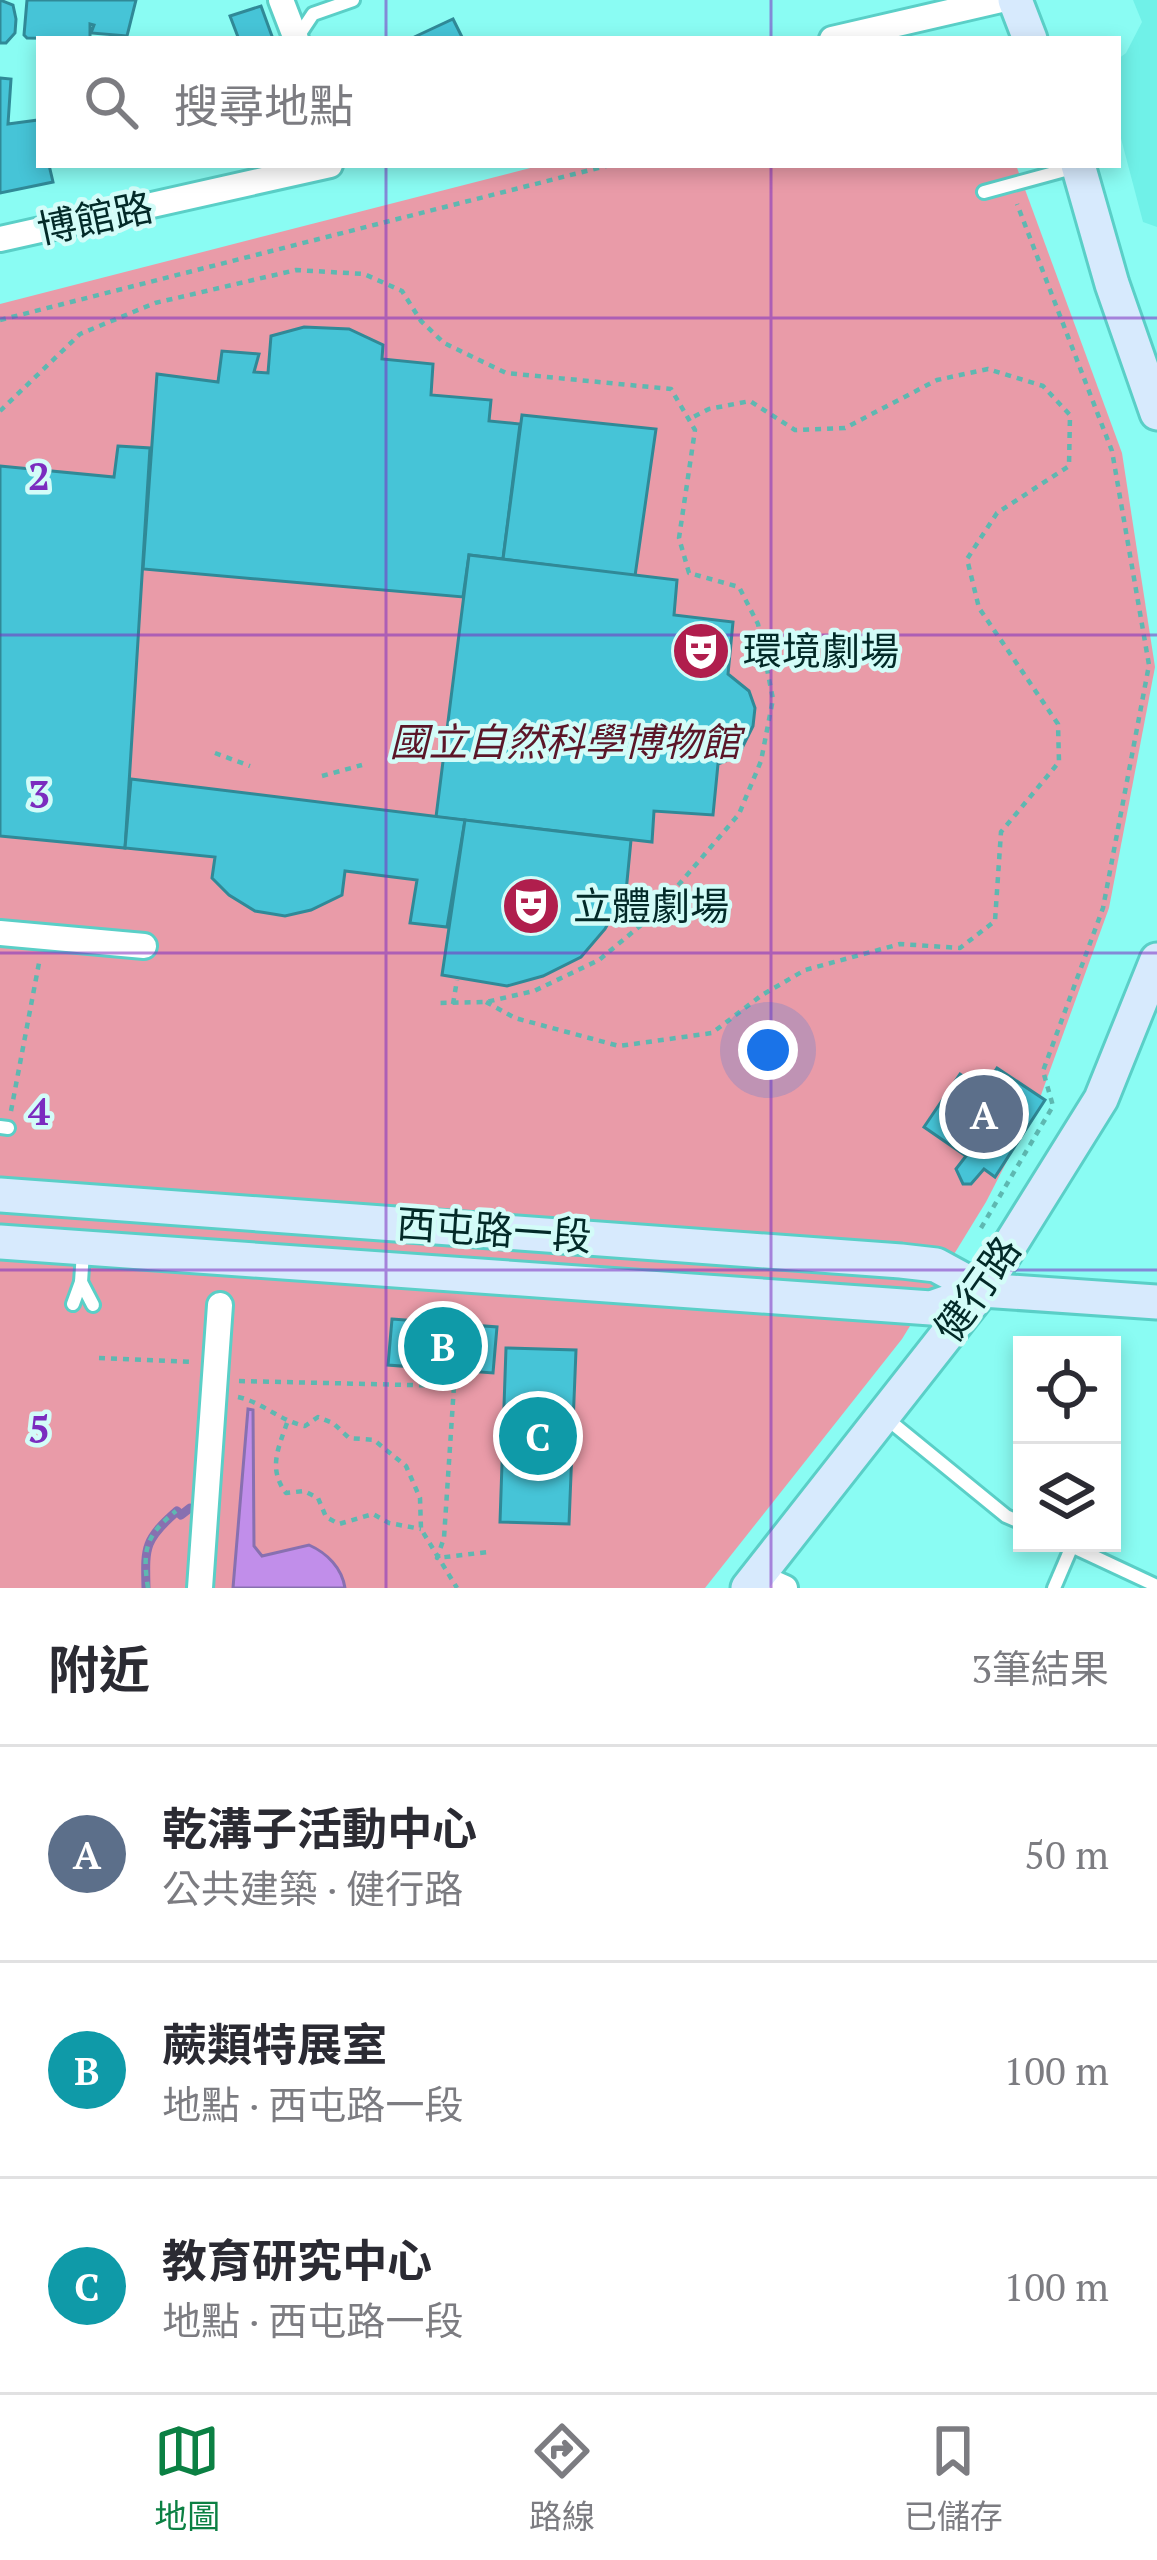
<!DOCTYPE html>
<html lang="zh-TW">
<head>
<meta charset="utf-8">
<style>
	body { margin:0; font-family:"PT Serif","Noto Sans TC",serif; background:#f7f7f7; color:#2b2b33 }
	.controls { position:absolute; right:36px; bottom:36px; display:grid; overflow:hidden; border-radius:0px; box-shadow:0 6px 18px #0003 }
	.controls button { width:108px; height:108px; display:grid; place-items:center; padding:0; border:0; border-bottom:3px solid #e1e1e2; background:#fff; color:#2b2b33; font:60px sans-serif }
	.you { position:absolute; left:768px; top:1050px; width:42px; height:42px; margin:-30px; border:9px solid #fff; border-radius:50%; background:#1a73e8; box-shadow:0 0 0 18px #1a73e833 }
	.badge { display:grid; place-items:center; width:78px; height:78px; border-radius:50%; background:#0b8043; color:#fff; font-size:39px; font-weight:700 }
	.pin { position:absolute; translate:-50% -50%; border:6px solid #fff; box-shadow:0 3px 12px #0006 }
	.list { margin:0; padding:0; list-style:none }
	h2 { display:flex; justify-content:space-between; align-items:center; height:156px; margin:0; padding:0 48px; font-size:51px }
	h2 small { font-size:39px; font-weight:400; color:#7c7c81 }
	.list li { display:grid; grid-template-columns:78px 1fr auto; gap:36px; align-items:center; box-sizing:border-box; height:216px; padding:0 48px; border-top:3px solid #e1e1e2 }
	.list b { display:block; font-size:45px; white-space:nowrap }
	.list p { margin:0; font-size:39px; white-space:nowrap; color:#7c7c81 }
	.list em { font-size:39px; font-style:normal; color:#7c7c81 }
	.icon { flex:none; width:66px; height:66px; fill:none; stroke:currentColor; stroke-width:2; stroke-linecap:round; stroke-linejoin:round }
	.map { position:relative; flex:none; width:1157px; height:1588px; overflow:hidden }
	.search { position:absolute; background:#fff; box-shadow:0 6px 18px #0003; left:36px; right:36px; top:36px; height:132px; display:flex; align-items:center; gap:30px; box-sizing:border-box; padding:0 42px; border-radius:0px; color:#7c7c81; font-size:45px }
	.sheet { height:804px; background:#fff }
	nav { display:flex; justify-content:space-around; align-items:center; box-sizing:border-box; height:168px; border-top:3px solid #e1e1e2; background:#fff; font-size:33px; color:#7c7c81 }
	nav a { display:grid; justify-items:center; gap:6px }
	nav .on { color:#0b8043 }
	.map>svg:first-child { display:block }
</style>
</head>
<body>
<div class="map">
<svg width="1157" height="1588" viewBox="0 0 1157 1588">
	<rect width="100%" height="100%" fill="#8afcf3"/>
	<polygon fill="#70f1e8" points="1133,0 1157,0 1157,227 1143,222 1118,127 1118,59 1126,53 1142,22"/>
	<polygon fill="#e99ba8" points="542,165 1016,165 1122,453 1155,667 1109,908 1041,1095 986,1202 902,1339 705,1588 0,1588 0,304"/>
	<path fill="#c18eea" stroke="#8870b0" stroke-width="3" d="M248 1409 253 1410 254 1546 262 1556 309 1545C327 1553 342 1568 345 1588H233Z"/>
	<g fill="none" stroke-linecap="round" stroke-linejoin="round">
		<path stroke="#8870b0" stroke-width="9" d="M146 1588C145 1547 144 1540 177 1511L181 1515 190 1508 205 1512"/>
	</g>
	<g fill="#46c4d7" stroke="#308997" stroke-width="3">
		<polygon points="0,0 13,5 16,19 15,33 6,43 0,43"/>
		<polygon points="27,0 136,0 127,36 91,33 94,25 90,24 90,39 27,38 24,35"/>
		<polygon points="261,6 273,39 226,39 238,37 230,16"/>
		<polygon points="453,19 463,39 410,39"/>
		<polygon points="0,78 11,79 8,124 38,120 39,165 49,165 53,182 0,193"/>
		<polygon points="304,327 349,329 383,345 382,359 433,364 431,395 491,400 489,421 520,424 503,559 469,555 463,597 143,569 157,374 218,382 222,351 259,354 254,372 268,373 271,336"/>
		<polygon points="522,415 656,429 635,576 503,559"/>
		<polygon points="118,446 150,448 125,848 0,836 0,466 114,477"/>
		<polygon points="469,555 677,580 674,615 733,622 728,674 749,691 755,708 753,726 738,756 718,764 713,815 654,811 652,842 436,817"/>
		<polygon points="131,779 465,820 447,927 410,923 417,880 345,871 342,895 311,910 285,916 255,911 229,895 212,878 215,857 125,848"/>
		<polygon points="465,820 631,840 626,892 605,929 581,957 543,976 507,986 442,975"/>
		<polygon points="997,1068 1045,1100 995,1177 984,1169 971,1184 963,1184 956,1169 966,1156 924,1127 960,1074 983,1090"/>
		<polygon points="392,1319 497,1327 493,1373 388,1365"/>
		<polygon points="506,1348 576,1350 569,1524 500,1522"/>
	</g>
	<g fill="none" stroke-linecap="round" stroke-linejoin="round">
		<g stroke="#5acfc7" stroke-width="18">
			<g id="lane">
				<polyline points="297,38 313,14 353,0"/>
				<polyline points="984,192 1076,167"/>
				<polyline points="0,1127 8,1128"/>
				<polyline points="81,1282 93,1305"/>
				<polyline points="73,1304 81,1282 83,1252"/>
				<polyline points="886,1418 1006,1516 1022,1523"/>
				<polyline points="1065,1543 1157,1586"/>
				<polyline points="1054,1588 1072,1546"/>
			</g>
		</g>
		<g stroke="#5acfc7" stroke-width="30">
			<g id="street">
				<polyline points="281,0 296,39"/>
				<polyline points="832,39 1001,0"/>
				<polyline points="0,239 330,165"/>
				<polyline points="0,933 144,946"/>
				<polyline points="758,1576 785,1588"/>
				<polyline points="200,1588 220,1305"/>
			</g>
		</g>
		<g stroke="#5acfc7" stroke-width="39">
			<g id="secondary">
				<polyline points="1015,0 1030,39"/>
				<polyline points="1078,165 1112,284 1157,413"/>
				<polyline points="0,1195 901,1261 936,1265 982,1290"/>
				<polyline points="0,1242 931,1308 982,1290 1157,1302"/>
				<polyline points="748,1588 982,1290 1101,1099 1157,960"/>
			</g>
		</g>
		<g stroke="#5eb8b1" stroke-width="4.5" stroke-dasharray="6 6" stroke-linecap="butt">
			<polyline points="0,320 610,165"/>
			<polyline points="0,411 80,334 155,303 296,270 364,274 402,291 421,321 444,343 506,373 671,389 695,430 679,538 689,573 739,587 758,624 773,699 761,761 739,814 652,916 599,960 534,991 486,1002 439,1003"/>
			<polyline points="215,753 250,766"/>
			<polyline points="322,776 362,765"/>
			<polyline points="486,1002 515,1018 619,1046 712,1033 762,995 805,970 900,944 960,948 995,921 1001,832 1059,762 1058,724 979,608 967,559 997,513 1069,466 1070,415 1043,386 988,369 937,380 845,428 795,430 750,401 709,409 689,419"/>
			<polyline points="453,1004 457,980"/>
			<polyline points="11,1111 39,963"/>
			<polyline points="981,1228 1053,1106 1043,1071 1103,908 1149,665 1112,451 1017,204"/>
			<polyline points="99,1358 192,1362"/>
			<polyline points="239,1381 454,1386 444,1538 437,1558 488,1552"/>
			<path d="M238 1397C262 1402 280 1421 305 1426L318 1417 333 1423 349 1438 374 1440 406 1466 420 1498 421 1529 457 1588"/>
			<path d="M287 1423C278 1449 268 1469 286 1493L304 1491 318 1498 326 1517 339 1524 373 1514 389 1523 421 1529"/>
			<path d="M148 1588C142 1549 146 1535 176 1511"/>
		</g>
		<use href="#lane" stroke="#fff" stroke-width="12"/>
		<use href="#street" stroke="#fff" stroke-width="24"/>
		<use href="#secondary" stroke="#d7eafd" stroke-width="33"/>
	</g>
	<path fill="none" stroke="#7b2cbf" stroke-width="3" stroke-opacity="0.55" d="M386 0V39M771 0V39M386 165V1588M771 165V1588M0 318H1157M0 635H1157M0 953H1157M0 1270H1157"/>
	<defs>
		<g id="theatre-disc" transform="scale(3)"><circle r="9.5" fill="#b01e4d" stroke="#d3fcf8"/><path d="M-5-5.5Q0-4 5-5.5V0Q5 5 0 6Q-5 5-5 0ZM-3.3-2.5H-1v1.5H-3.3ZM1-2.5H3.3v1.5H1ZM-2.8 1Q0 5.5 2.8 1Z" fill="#fff"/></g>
	</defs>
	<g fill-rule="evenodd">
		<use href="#theatre-disc" x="701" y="651"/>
		<use href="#theatre-disc" x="531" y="906"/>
	</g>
	<g text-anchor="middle" stroke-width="9" stroke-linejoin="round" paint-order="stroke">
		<g font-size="39" fill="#032a28" stroke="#d3fcf8">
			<text transform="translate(95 218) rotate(-12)" y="14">博館路</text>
			<text transform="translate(494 1230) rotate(4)" y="14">西屯路一段</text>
			<text transform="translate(977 1289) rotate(-55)" y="14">健行路</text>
		</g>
		<g font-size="39" fill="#032a28" stroke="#d3fcf8" text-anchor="start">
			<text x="743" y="665">環境劇場</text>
			<text x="573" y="920">立體劇場</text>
		</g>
		<g font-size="39" font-style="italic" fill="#5b1628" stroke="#d3fcf8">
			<text x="565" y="756">國立自然科學博物館</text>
		</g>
	</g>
	<g font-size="39" text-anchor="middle" font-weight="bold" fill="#7b2cbf" stroke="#d3fcf8" stroke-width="9" stroke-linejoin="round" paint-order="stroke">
		<text x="39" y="490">2</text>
		<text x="39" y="808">3</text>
		<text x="39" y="1125">4</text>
		<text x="39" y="1443">5</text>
	</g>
</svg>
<div class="controls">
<button><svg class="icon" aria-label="locate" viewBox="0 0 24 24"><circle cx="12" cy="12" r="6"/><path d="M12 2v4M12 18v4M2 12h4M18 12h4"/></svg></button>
<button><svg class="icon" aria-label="layers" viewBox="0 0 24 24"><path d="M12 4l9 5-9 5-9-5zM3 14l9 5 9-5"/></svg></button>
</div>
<div class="you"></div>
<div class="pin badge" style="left:984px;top:1114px;background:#5c6f8a">A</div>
<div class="pin badge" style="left:443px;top:1346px;background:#0f9aa8">B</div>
<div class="pin badge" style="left:538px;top:1436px;background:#0f9aa8">C</div>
<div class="search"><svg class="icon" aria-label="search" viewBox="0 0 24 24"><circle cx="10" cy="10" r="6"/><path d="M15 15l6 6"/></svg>搜尋地點</div>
</div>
<section class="sheet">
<h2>附近<small>3筆結果</small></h2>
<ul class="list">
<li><span class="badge" style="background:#5c6f8a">A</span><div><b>乾溝子活動中心</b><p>公共建築 · 健行路</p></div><em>50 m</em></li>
<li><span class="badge" style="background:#0f9aa8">B</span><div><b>蕨類特展室</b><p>地點 · 西屯路一段</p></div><em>100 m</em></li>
<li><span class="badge" style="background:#0f9aa8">C</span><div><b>教育研究中心</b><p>地點 · 西屯路一段</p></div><em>100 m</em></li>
</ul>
</section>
<nav>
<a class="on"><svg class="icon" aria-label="map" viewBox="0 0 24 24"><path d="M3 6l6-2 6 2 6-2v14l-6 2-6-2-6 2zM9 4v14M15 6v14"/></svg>地圖</a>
<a><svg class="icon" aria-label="directions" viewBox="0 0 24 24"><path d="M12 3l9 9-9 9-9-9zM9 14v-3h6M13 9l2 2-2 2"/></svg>路線</a>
<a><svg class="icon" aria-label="saved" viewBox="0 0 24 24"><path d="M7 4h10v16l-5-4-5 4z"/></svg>已儲存</a>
</nav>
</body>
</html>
